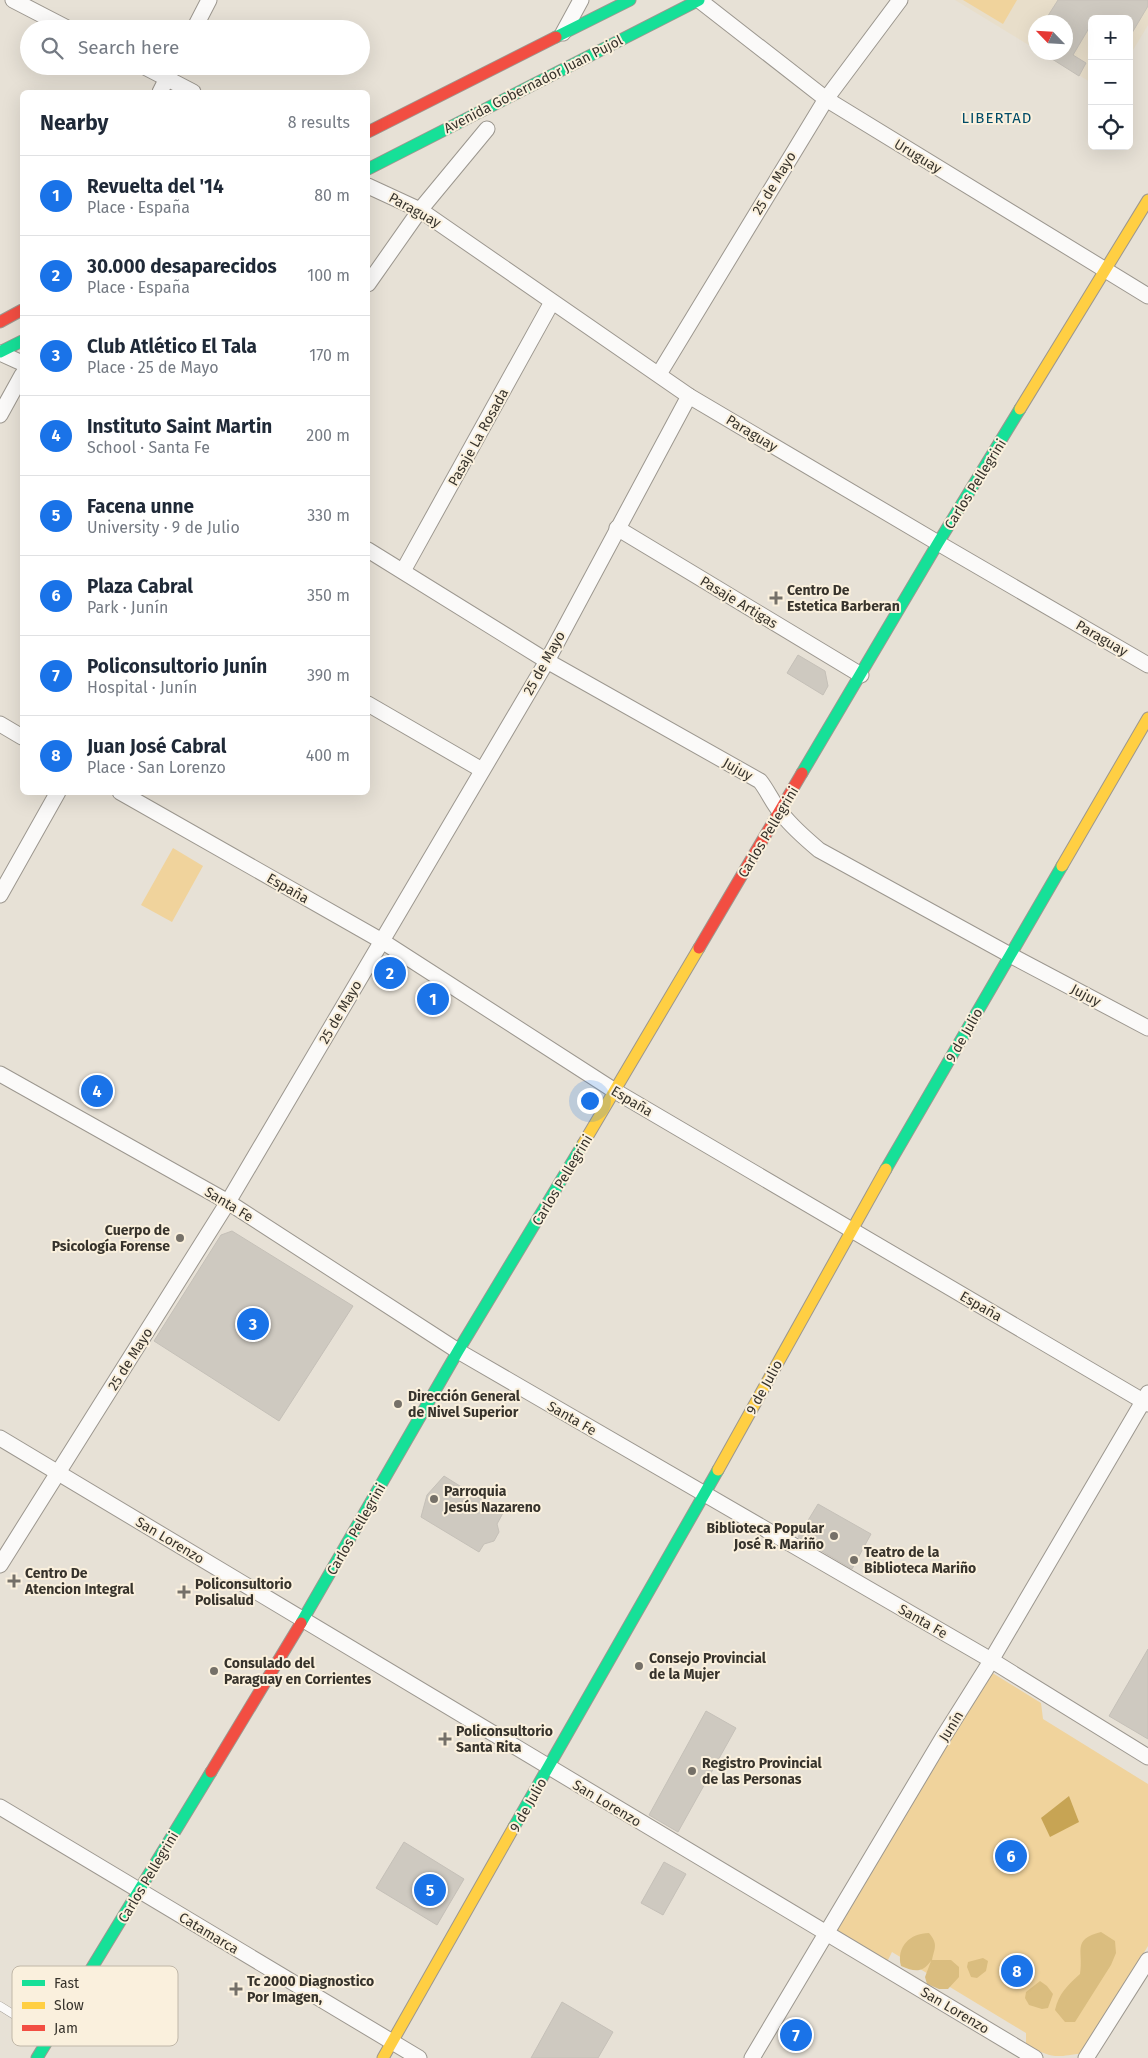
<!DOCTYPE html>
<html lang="en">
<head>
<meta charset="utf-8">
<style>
	body { margin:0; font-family:"Fira Sans",sans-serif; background:#f2f2f3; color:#1f2937 }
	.controls { position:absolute; right:15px; top:15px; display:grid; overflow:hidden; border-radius:8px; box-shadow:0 5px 20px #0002 }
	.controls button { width:45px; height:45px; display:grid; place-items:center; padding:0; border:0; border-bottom:1px solid #e0e1e3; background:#fff; color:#1f2937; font:25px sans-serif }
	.compass { position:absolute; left:1028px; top:15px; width:45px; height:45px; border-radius:50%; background:#fff; box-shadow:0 5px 20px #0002; rotate:295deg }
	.you { position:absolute; left:589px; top:1100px; width:18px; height:18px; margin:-12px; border:4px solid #fff; border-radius:50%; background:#1a73e8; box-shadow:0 0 0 8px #1a73e833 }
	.badge { display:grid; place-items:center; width:32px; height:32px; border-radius:50%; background:#1a73e8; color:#fff; font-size:16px; font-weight:700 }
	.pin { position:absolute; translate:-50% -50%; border:2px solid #fff; box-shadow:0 1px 5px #0006 }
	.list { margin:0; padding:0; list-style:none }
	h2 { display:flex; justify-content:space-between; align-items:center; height:65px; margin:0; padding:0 20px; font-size:21px }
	h2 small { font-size:16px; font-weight:400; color:#747a83 }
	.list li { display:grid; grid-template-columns:32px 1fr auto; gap:15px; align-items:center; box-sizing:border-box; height:80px; padding:0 20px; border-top:1px solid #e0e1e3 }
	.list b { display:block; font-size:19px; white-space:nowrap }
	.list p { margin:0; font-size:16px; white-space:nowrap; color:#747a83 }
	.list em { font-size:16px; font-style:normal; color:#747a83 }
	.icon { flex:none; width:28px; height:28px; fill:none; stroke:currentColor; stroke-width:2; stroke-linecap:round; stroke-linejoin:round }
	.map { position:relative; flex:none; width:1148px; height:2058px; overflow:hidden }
	.search { position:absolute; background:#fff; box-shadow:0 5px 20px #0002; left:20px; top:20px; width:350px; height:55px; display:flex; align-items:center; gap:12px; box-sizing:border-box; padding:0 18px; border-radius:28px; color:#747a83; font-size:19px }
	.panel { position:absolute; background:#fff; box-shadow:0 5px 20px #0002; left:20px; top:90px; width:350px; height:705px; border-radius:8px }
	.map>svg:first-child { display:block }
</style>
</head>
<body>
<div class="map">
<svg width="1148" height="2058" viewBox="0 0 1148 2058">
	<rect width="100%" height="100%" fill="#e7e1d6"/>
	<polygon fill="#e8deca" points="955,0 1148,0 1148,25 1129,57 1129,19 1092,19 1092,83 1041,53 1066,52 1066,22 1036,22 1035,49"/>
	<g fill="#f0d39c">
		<polygon points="963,0 1017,0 1003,24"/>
		<polygon points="173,848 203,866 172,922 141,905"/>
		<path d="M986 1669 1041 1703 1043 1719 1148 1784V1946L1083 2053C1053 2058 1053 2058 1026 2045V2033L892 1952 887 1962 831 1928Z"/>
	</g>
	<g fill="#dabd7f">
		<path d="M1101 1932 1115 1941 1116 1953 1111 1965 1075 2022H1065L1055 2010C1059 1993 1067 1986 1080 1974 1084 1950 1071 1940 1101 1932Z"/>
		<path d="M929 1933C938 1944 935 1947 932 1960H951L959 1967V1977L948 1989H939L927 1984 925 1977 931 1961C922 1973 915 1972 901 1966 896 1947 910 1933 929 1933Z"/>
		<polygon points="983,1958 988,1961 986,1971 977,1978 971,1977 967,1967 968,1962"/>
		<polygon points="1040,1981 1047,1986 1053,1994 1048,2008 1042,2009 1029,2005 1025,1998 1026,1992"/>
	</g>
	<polygon fill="#c7a454" points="1069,1796 1079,1822 1050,1837 1041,1818"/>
	<g fill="#cec9c0" stroke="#c5c0b8">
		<polygon points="1058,0 1148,0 1148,6 1129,38 1129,19 1092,19 1092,23 1073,55 1086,63 1079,76 1041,52 1066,52 1066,22 1044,22"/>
		<polygon points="798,655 825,671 828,686 823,695 787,673"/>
		<polygon points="232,1231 353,1306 279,1421 154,1341 221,1235"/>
		<polygon points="444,1476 503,1513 497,1524 499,1532 494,1541 484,1544 479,1552 421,1517 427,1495"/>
		<polygon points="818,1504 871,1534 852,1569 798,1537"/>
		<polygon points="1148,1649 1148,1739 1109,1716"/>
		<polygon points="706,1711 736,1728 678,1832 649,1815"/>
		<polygon points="404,1842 464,1879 437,1925 376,1888"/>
		<polygon points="664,1862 686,1874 663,1915 641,1903"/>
		<polygon points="562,2002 613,2032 598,2058 531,2058"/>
	</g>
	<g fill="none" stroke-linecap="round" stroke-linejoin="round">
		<g stroke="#9c978f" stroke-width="9">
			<polyline id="lane" points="0,2006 48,2036"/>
		</g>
		<g stroke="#9c978f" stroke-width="17">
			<g id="street">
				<polyline points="13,0 69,29"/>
				<polyline points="699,0 826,99 1148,296"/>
				<polyline points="194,29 209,0"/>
				<polyline points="563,33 581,0"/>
				<polyline points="143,66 193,92"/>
				<polyline points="160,92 173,66"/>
				<polyline points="368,186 420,210 689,396 938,543 1148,665"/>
				<polyline points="368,284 420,210 487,129"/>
				<polyline points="0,353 22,363"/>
				<polyline points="659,374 826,99 900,0"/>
				<polyline points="0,415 22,375"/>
				<polyline points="617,528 861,675"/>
				<path d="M368 550 547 661 760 781C768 791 773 804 782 814 793 828 806 839 819 850L1010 955 1148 1028"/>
				<polyline points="403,571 552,302"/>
				<polyline points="368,704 482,770"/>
				<polyline points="0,724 22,737"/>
				<polyline points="120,792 382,941 615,1091 1148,1404"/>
				<polyline points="0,895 58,792"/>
				<polyline points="0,1074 228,1202 458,1351 991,1660 1148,1757"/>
				<polyline points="0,1438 1035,2058"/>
				<polyline points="0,1565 228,1202 547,661 689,396"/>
				<polyline points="0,1807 419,2058"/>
				<polyline points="752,2058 942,1739 986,1669 1148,1393"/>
				<polyline points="1086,2058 1148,1960"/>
			</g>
		</g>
		<g stroke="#9c978f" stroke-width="13">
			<g id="fast">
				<polyline points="556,37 630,0"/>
				<polyline points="368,169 699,0"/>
				<polyline points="0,352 22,341"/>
				<polyline points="802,773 938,543 1020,409"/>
				<polyline points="886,1169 1062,866"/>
				<polyline points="301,1623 458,1351 583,1144"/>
				<polyline points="514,1827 718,1470"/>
				<polyline points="37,2058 211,1772"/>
			</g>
		</g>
		<g stroke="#9c978f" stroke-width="13">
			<g id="slow">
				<polyline points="1020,409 1148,200"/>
				<polyline points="1062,866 1148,718"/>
				<polyline points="583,1144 699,948"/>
				<polyline points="718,1470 886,1169"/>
				<polyline points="383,2058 514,1827"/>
			</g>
		</g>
		<g stroke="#9c978f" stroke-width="13">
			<g id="jam">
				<polyline points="368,132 556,37"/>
				<polyline points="0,322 22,310"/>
				<polyline points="699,948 802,773"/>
				<polyline points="211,1772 301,1623"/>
			</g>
		</g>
		<use href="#lane" stroke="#fbfaf9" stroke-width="8"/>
		<use href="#street" stroke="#fbfaf9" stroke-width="15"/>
		<use href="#fast" stroke="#16e098" stroke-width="11"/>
		<use href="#slow" stroke="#ffcf43" stroke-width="11"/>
		<use href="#jam" stroke="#f24e42" stroke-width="11"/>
	</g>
	<g fill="#757068" stroke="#faf0dd" stroke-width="2">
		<path d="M773.5 590.5h5v5h5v5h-5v5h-5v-5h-5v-5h5z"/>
		<circle cx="180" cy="1238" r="5"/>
		<circle cx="398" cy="1404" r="5"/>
		<circle cx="434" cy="1499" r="5"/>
		<circle cx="834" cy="1536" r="5"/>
		<circle cx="854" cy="1560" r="5"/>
		<path d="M11.5 1573.5h5v5h5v5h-5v5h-5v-5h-5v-5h5z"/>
		<path d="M181.5 1584.5h5v5h5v5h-5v5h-5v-5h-5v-5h5z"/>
		<circle cx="639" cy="1666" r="5"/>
		<circle cx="214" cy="1671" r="5"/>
		<path d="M442.5 1731.5h5v5h5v5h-5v5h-5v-5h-5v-5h5z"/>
		<circle cx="692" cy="1771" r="5"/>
		<path d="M233.5 1981.5h5v5h5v5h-5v5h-5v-5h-5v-5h5z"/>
	</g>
	<g text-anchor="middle" stroke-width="4" stroke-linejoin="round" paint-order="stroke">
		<g font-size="14" fill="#37332c" stroke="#faf0dd">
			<text transform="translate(533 84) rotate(-27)" y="5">Avenida Gobernador Juan Pujol</text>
			<text transform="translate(918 156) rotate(31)" y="5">Uruguay</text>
			<text transform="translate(774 183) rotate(-59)" y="5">25 de Mayo</text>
			<text transform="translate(415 210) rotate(29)" y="5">Paraguay</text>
			<text transform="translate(752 433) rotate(31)" y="5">Paraguay</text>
			<text transform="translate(478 437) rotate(-61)" y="5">Pasaje La Rosada</text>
			<text transform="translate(975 484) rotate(-58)" y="5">Carlos Pellegrini</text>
			<text transform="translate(739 602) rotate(31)" y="5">Pasaje Artigas</text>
			<text transform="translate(1102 638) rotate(30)" y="5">Paraguay</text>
			<text transform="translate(544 663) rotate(-61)" y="5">25 de Mayo</text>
			<text transform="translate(738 769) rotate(29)" y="5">Jujuy</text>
			<text transform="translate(768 832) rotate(-59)" y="5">Carlos Pellegrini</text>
			<text transform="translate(288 888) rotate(30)" y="5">España</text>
			<text transform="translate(1086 995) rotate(28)" y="5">Jujuy</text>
			<text transform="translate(340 1012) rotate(-60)" y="5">25 de Mayo</text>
			<text transform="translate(964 1035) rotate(-60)" y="5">9 de Julio</text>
			<text transform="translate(632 1101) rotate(31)" y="5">España</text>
			<text transform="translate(562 1180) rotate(-59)" y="5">Carlos Pellegrini</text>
			<text transform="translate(229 1204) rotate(31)" y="5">Santa Fe</text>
			<text transform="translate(981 1306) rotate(30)" y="5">España</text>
			<text transform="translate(130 1359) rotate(-58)" y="5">25 de Mayo</text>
			<text transform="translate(764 1387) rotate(-61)" y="5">9 de Julio</text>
			<text transform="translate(572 1418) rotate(30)" y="5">Santa Fe</text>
			<text transform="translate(356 1529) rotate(-60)" y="5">Carlos Pellegrini</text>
			<text transform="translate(170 1540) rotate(31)" y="5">San Lorenzo</text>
			<text transform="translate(923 1621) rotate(30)" y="5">Santa Fe</text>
			<text transform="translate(951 1726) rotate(-58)" y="5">Junín</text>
			<text transform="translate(607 1803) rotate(31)" y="5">San Lorenzo</text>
			<text transform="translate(528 1805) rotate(-60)" y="5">9 de Julio</text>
			<text transform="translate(148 1877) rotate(-59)" y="5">Carlos Pellegrini</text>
			<text transform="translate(209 1933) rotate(31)" y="5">Catamarca</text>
			<text transform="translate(955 2010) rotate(31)" y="5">San Lorenzo</text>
		</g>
		<g font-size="14" font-weight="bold" fill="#37332c" stroke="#faf0dd" text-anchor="start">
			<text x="787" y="595">Centro De<tspan x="787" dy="16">Estetica Barberan</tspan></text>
			<text x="170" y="1235" text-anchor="end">Cuerpo de<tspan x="170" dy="16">Psicología Forense</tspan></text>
			<text x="408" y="1401">Dirección General<tspan x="408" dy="16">de Nivel Superior</tspan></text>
			<text x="444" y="1496">Parroquia<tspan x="444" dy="16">Jesús Nazareno</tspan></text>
			<text x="824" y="1533" text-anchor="end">Biblioteca Popular<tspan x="824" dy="16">José R. Mariño</tspan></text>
			<text x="864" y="1557">Teatro de la<tspan x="864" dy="16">Biblioteca Mariño</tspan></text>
			<text x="25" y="1578">Centro De<tspan x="25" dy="16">Atencion Integral</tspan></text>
			<text x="195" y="1589">Policonsultorio<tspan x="195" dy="16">Polisalud</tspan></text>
			<text x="649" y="1663">Consejo Provincial<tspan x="649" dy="16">de la Mujer</tspan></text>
			<text x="224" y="1668">Consulado del<tspan x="224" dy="16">Paraguay en Corrientes</tspan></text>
			<text x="456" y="1736">Policonsultorio<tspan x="456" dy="16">Santa Rita</tspan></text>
			<text x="702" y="1768">Registro Provincial<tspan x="702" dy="16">de las Personas</tspan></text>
			<text x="247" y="1986">Tc 2000 Diagnostico<tspan x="247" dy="16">Por Imagen,</tspan></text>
		</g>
		<g font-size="15" letter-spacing="1" fill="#004b67" stroke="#faf0dd">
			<text x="997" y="123">LIBERTAD</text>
		</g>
	</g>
	<rect x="12" y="1966" width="166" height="80" rx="8" fill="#faf0dd" stroke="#c0b7a8" stroke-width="1"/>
	<rect x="22" y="1980" width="23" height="6" fill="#16e098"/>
	<rect x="22" y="2002" width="23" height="7" fill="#ffcf43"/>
	<rect x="22" y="2025" width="23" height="6" fill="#f24e42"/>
	<g font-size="14" fill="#37332c">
		<text x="54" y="1988">Fast</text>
		<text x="54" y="2010">Slow</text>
		<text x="54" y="2033">Jam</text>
	</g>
</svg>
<div class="controls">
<button>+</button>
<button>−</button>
<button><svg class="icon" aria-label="locate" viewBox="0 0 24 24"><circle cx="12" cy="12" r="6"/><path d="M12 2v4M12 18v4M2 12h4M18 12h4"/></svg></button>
</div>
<svg class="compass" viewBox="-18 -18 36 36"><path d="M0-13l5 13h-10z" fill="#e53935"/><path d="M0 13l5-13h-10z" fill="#747a83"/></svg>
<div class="you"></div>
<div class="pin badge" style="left:433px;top:999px">1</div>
<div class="pin badge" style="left:390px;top:973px">2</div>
<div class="pin badge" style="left:253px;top:1324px">3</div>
<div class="pin badge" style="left:97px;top:1091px">4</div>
<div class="pin badge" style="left:430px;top:1890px">5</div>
<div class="pin badge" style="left:1011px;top:1856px">6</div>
<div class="pin badge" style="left:796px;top:2035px">7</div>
<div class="pin badge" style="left:1017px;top:1971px">8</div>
<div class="search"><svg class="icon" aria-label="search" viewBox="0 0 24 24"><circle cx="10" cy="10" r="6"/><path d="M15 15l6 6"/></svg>Search here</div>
<section class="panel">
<h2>Nearby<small>8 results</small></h2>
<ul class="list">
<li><span class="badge">1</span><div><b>Revuelta del '14</b><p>Place · España</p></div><em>80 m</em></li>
<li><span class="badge">2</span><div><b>30.000 desaparecidos</b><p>Place · España</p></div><em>100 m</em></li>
<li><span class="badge">3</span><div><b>Club Atlético El Tala</b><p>Place · 25 de Mayo</p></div><em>170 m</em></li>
<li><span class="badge">4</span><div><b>Instituto Saint Martin</b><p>School · Santa Fe</p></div><em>200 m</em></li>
<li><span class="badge">5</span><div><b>Facena unne</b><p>University · 9 de Julio</p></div><em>330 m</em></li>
<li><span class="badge">6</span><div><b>Plaza Cabral</b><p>Park · Junín</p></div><em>350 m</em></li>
<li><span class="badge">7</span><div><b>Policonsultorio Junín</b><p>Hospital · Junín</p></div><em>390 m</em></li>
<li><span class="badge">8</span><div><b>Juan José Cabral</b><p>Place · San Lorenzo</p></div><em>400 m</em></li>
</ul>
</section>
</div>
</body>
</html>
